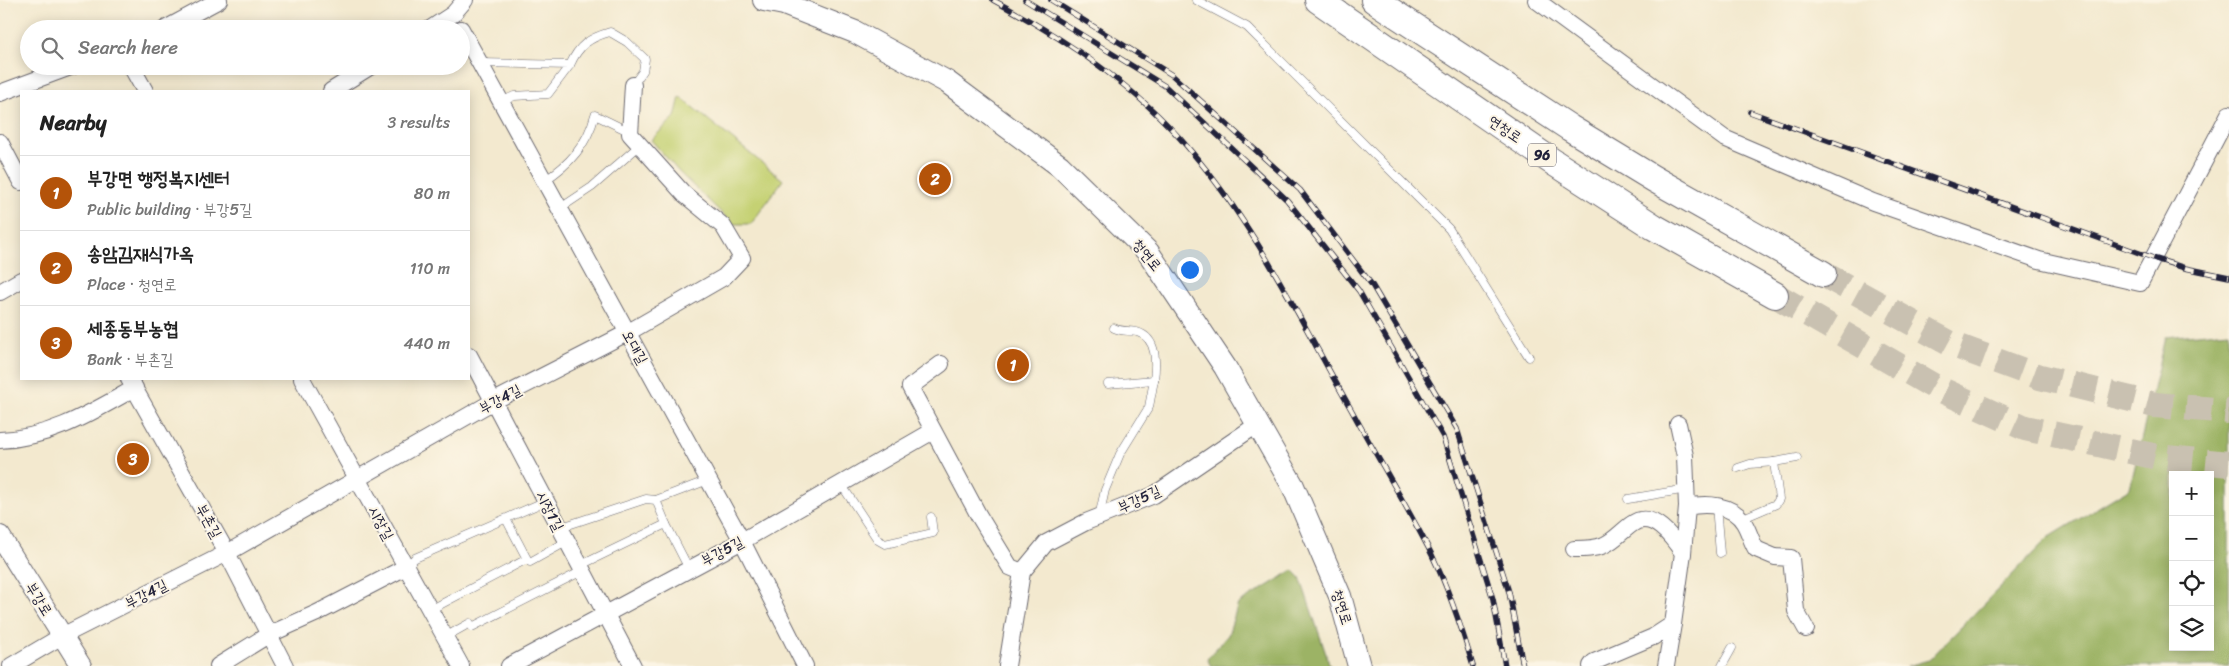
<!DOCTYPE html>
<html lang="en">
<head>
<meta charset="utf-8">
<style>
	body { margin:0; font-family:Sriracha,"Poor Story",sans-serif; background:#f6f6f6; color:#222 }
	.controls { position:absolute; right:15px; bottom:15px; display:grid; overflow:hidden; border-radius:0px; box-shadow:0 2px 12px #0003 }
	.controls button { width:45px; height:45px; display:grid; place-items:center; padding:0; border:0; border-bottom:1px solid #e0e0e0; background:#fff; color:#222; font:25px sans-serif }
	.you { position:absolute; left:1189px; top:269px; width:18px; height:18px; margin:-12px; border:4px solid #fff; border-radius:50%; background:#1a73e8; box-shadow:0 0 0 8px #1a73e833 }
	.badge { display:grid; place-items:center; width:32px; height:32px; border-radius:50%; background:#b45309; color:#fff; font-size:16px; font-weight:700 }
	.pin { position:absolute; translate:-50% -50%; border:2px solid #fff; box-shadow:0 1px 5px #0006 }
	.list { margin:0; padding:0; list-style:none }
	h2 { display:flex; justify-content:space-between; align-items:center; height:65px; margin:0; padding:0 20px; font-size:21px }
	h2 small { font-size:16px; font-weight:400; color:#767676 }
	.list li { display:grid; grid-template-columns:32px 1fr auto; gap:15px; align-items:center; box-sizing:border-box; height:75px; padding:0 20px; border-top:1px solid #e0e0e0 }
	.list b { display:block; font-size:19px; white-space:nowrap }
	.list p { margin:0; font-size:16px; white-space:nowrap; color:#767676 }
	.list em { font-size:16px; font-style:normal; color:#767676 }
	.icon { flex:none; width:28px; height:28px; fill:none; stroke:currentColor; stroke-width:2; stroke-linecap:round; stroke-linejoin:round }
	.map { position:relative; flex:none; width:2229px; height:666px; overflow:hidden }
	.search { position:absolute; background:#fff; box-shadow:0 2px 12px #0003; left:20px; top:20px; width:450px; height:55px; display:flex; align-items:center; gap:12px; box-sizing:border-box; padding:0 18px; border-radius:28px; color:#767676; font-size:19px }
	.panel { position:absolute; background:#fff; box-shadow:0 2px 12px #0003; left:20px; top:90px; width:450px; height:290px; border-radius:0px }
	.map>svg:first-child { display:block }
</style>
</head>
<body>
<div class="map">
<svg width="2229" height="666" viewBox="0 0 2229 666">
	<rect width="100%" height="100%" fill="#fcf5e5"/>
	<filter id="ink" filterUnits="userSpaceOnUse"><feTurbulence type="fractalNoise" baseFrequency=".02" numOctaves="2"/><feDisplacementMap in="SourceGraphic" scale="10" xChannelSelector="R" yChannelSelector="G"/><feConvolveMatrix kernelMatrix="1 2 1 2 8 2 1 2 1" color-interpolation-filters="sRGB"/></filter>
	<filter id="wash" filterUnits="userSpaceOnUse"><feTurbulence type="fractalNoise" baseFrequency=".0096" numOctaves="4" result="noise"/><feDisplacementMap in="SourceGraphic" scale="20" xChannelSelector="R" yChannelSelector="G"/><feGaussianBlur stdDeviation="1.12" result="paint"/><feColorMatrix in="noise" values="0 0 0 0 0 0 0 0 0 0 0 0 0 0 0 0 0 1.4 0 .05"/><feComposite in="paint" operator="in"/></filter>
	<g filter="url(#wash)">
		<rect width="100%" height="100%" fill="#f3e9cf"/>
		<polygon fill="#c5d173" stroke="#747a57" points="680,97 783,180 751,224 733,224 680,173 651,140 675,117"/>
		<g fill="#9cb365" stroke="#5f6a50" fill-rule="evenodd">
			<path d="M2229 331V666H1907L1929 660 2048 538 2130 488 2165 337ZM2173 475H2210V647H2173Z"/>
			<polygon points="1293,570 1300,577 1330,666 1211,666 1207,659 1228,635 1238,604"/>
		</g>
	</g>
	<g filter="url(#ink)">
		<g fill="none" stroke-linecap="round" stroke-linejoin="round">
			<g stroke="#c9c1b1" stroke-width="26" stroke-dasharray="26 13" stroke-linecap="butt">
				<polyline points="1823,274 1951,344 2040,377 2155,405 2229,411"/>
				<polyline points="1775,295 1935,387 2025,428 2158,457 2229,464"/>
			</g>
			<g stroke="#6b686f" stroke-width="9">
				<g id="service">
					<polyline points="1196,0 1247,27 1449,229 1529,357"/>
					<polyline points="480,63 570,65 548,94 514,96 501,102"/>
					<path d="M570 65C579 45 589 38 610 32L627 42 645 59 643 71 633 85"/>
					<path d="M544 181C570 164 587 145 595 115L630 132"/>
					<polyline points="559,209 592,187 640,145"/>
					<path d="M1114 328C1122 332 1129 330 1137 332 1158 338 1156 364 1154 380"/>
					<polyline points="1774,462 1797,458"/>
					<polyline points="1738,468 1750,464 1774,462 1779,499 1776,504 1741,519"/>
					<polyline points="841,484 878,540 885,544 933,533 931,517"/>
					<polyline points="1628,499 1687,489"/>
					<polyline points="656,500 708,480"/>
					<polyline points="1716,506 1720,553"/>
					<polyline points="1099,517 1105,490 1120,454 1149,407 1154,380 1108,384"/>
					<polyline points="506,519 527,559"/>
					<polyline points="559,528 646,499 656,500 666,524"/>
					<polyline points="579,566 666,524 689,569"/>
					<polyline points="406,567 415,558 546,501"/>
					<polyline points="430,610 527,559 530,562 566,542"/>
					<polyline points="445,637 470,623 472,627 582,571"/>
					<polyline points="1722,666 1732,648"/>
				</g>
			</g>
			<g stroke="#6b686f" stroke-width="18">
				<g id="minor">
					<polyline points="1536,0 1724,138 1873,202 2039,260 2140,283 2229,114"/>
					<polyline points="165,29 219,0"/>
					<polyline points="430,29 453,14 465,0"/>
					<polyline points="461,29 742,541 805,666"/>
					<polyline points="131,66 145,91"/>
					<polyline points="331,91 371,66"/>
					<polyline points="0,93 73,66"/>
					<polyline points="0,142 21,182"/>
					<polyline points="0,292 21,280"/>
					<polyline points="469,355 633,666"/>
					<polyline points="941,364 910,387 979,516 1010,567 1022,572"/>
					<polyline points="129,379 227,553 285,666"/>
					<polyline points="302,379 461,666"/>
					<polyline points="1678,424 1685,456 1687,507"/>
					<path d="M0 440C51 438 92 412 135 388"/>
					<path d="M1574 549C1584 549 1595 549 1604 545 1614 541 1623 530 1632 524 1652 509 1673 538 1683 553L1673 624"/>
					<path d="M1683 553 1687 507C1706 503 1733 504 1744 523 1749 531 1751 541 1756 549L1775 557 1791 558 1796 611 1806 629"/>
					<polyline points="11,666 62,636 227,553 494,401 627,333 724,277 742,258 723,226 684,194 630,134 633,85"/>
					<polyline points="218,666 268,635 317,613 406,567"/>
					<polyline points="509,666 742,541 933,431"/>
					<polyline points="1007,666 1022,572 1046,543 1086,522 1154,495 1258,424"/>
					<polyline points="1591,666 1594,662 1653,637 1673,624 1666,666"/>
				</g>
			</g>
			<g stroke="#6b686f" stroke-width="22">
				<polyline id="tertiary" points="0,536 81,666"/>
			</g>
			<g stroke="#6b686f" stroke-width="24">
				<polyline id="secondary" points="764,0 784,4 855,32 947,82 1060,166 1148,252 1225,367 1293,486 1340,596 1359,666"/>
			</g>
			<g stroke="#6b686f" stroke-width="28">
				<g id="trunk">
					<polyline points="1318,0 1550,160 1654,227 1775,295"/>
					<polyline points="1374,0 1570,128 1654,179 1823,274"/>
				</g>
			</g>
			<use href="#service" stroke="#fff" stroke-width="8"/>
			<use href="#minor" stroke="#fff" stroke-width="16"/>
			<use href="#tertiary" stroke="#fff" stroke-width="20"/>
			<use href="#secondary" stroke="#fff" stroke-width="22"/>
			<use href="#trunk" stroke="#fff" stroke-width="26"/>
			<g stroke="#22223b" stroke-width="5.5">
				<g id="rail">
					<path d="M993 0C1065 39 1137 86 1190 150 1257 228 1301 322 1352 411 1378 459 1407 506 1432 555 1449 590 1462 629 1473 666"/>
					<polyline points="1025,0 1165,86 1287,200 1359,291 1443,437 1493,599 1505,666"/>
					<polyline points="1051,0 1172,75 1300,190 1372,285 1457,429 1509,592 1523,666"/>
					<polyline points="1750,112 2156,259 2185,268 2229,277"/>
				</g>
			</g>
			<use href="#rail" stroke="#fcf5e5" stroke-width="4" stroke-dasharray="11" stroke-linecap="butt"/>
		</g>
	</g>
	<g text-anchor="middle" stroke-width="4" stroke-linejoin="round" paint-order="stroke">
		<rect fill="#fcf5e5" stroke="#63616e" stroke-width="1" x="1528" y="143.5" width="28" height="23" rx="4"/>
		<g font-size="14" font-weight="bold" fill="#22223b">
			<text x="1542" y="160">96</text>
		</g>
		<g font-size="15" fill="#22223b" stroke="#fcf5e5">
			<text transform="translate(1505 129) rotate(34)" y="5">연청로</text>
			<text transform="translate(1147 255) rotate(51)" y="5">청연로</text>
			<text transform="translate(635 347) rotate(61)" y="5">오대길</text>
			<text transform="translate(500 399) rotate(-28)" y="5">부강4길</text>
			<text transform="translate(1139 499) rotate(-25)" y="5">부강5길</text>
			<text transform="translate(550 511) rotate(63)" y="5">시장1길</text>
			<text transform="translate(209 521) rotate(61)" y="5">부촌길</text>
			<text transform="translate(381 523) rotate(61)" y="5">시장길</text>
			<text transform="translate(722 551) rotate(-28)" y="5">부강5길</text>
			<text transform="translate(146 594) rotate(-27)" y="5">부강4길</text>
			<text transform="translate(39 599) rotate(58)" y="5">부강로</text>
			<text transform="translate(1342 607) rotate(72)" y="5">청연로</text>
		</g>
	</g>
</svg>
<div class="controls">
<button>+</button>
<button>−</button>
<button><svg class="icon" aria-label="locate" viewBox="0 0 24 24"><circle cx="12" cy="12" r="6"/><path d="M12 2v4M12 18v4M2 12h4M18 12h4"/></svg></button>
<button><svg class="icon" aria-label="layers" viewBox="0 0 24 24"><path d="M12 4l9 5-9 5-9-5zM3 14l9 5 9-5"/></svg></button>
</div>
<div class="you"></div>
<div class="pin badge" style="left:1013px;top:365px">1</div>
<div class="pin badge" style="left:935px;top:179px">2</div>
<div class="pin badge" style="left:133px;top:459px">3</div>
<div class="search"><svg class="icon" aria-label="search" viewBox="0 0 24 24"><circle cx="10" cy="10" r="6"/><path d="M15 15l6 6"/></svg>Search here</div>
<section class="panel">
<h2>Nearby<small>3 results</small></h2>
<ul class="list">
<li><span class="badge">1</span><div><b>부강면 행정복지센터</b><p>Public building · 부강5길</p></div><em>80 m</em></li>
<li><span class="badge">2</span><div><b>송암김재식가옥</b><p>Place · 청연로</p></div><em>110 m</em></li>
<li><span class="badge">3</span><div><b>세종동부농협</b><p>Bank · 부촌길</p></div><em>440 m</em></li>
</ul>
</section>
</div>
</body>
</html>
